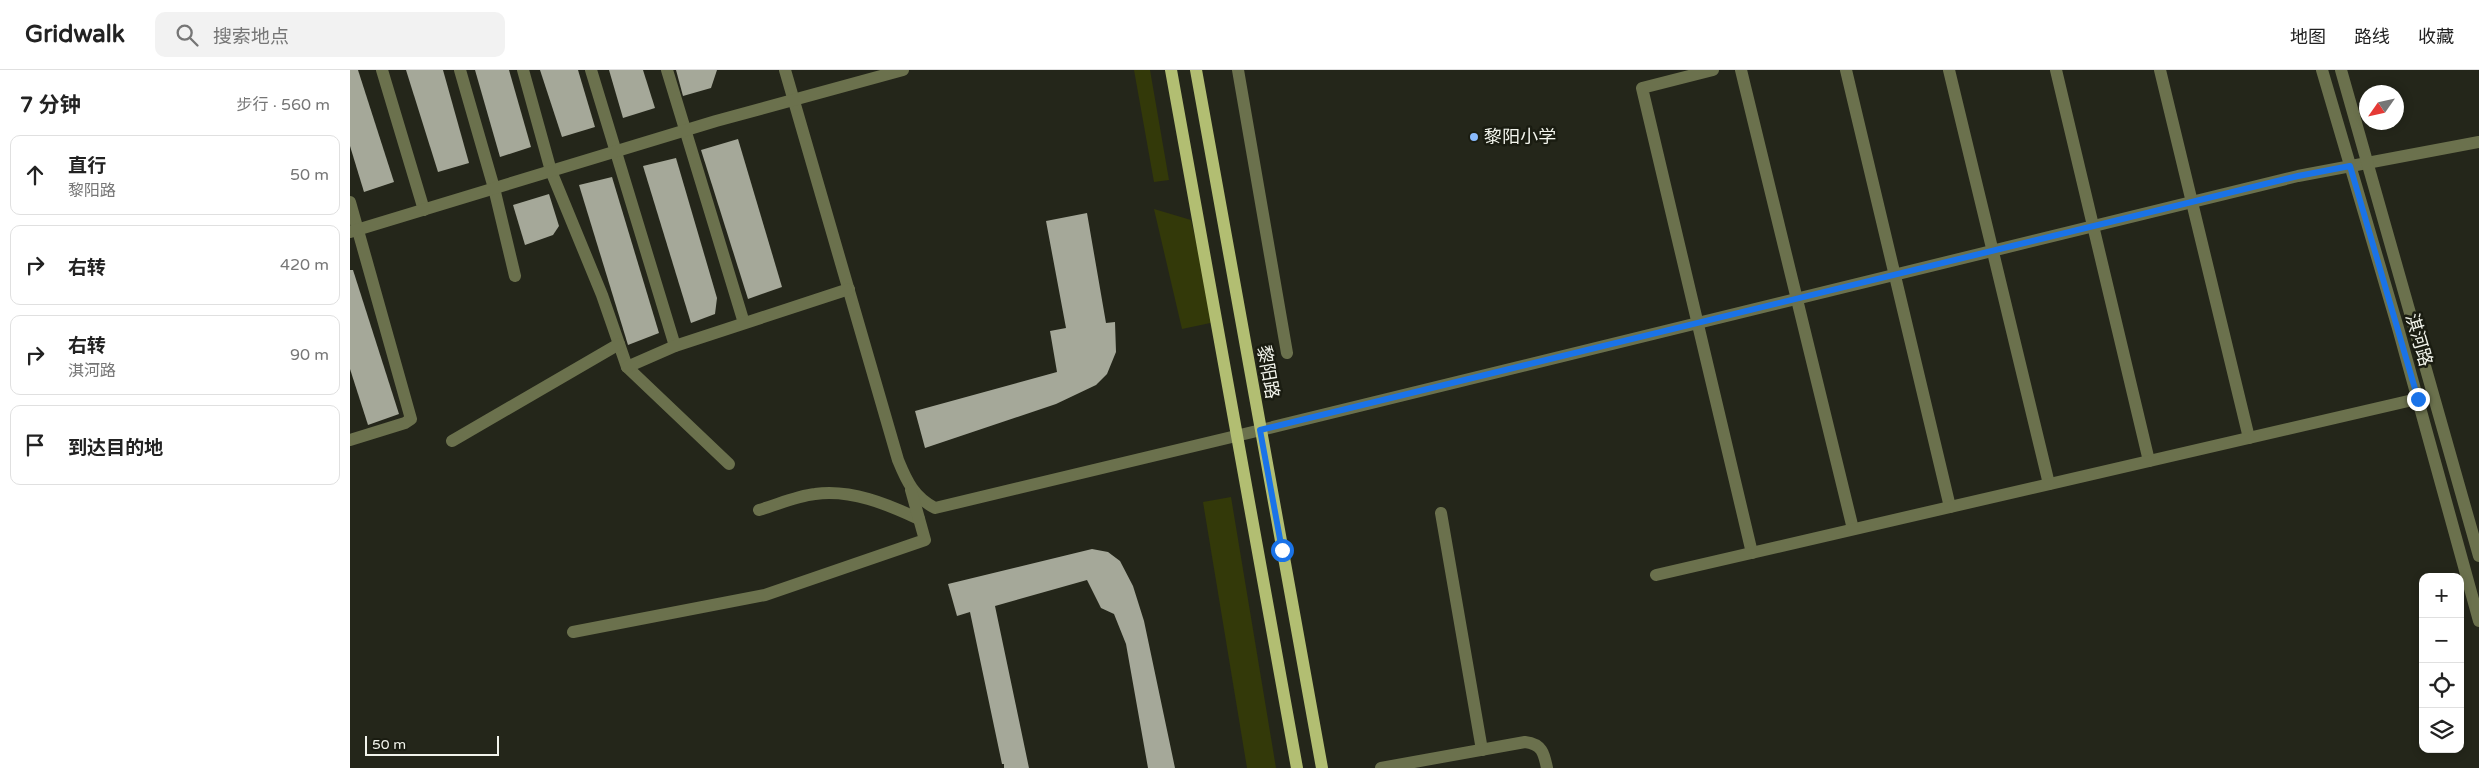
<!DOCTYPE html>
<html lang="zh">
<head>
<meta charset="utf-8">
<style>
	body { margin:0; font-family:"Varela Round","Noto Sans SC",sans-serif; background:#f2f2f2; color:#222 }
	.controls { position:absolute; right:15px; bottom:15px; display:grid; overflow:hidden; border-radius:10px; box-shadow:0 2px 8px #0003 }
	.controls button { width:45px; height:45px; display:grid; place-items:center; padding:0; border:0; border-bottom:1px solid #e0e0e0; background:#fff; color:#222; font:25px sans-serif }
	.compass { position:absolute; left:2009px; top:15px; width:45px; height:45px; border-radius:50%; background:#fff; box-shadow:0 2px 8px #0003; rotate:236deg }
	.scale { position:absolute; left:15px; bottom:12px; width:134px; box-sizing:border-box; padding-left:5px; border:2px solid #f2f4ec; border-top:0; font-size:14px; line-height:18px; white-space:nowrap; color:#f2f4ec; -webkit-text-stroke:4px #1a1c11; paint-order:stroke }
	.stop { position:absolute; width:15px; height:15px; margin:-11px; border:4px solid #1a73e8; border-radius:50%; background:#fff }
	.stop.end { background:#1a73e8; border-color:#fff; box-shadow:0 1px 5px #0008 }
	.list { margin:0; padding:0; list-style:none }
	h2 { display:flex; justify-content:space-between; align-items:center; height:65px; margin:0; padding:0 20px; font-size:21px }
	h2 small { font-size:16px; font-weight:400; color:#767676 }
	.list li { display:grid; grid-template-columns:32px 1fr auto; gap:15px; align-items:center; box-sizing:border-box; height:80px; margin:0 10px 10px; padding:0 10px; border:1px solid #e0e0e0; border-radius:10px }
	.list b { display:block; font-size:19px; white-space:nowrap }
	.list p { margin:0; font-size:16px; white-space:nowrap; color:#767676 }
	.list em { font-size:16px; font-style:normal; color:#767676 }
	.icon { flex:none; width:28px; height:28px; fill:none; stroke:currentColor; stroke-width:2; stroke-linecap:round; stroke-linejoin:round }
	.map { position:relative; flex:none; width:2129px; height:698px; overflow:hidden }
	header { display:flex; align-items:center; gap:30px; box-sizing:border-box; height:70px; padding:0 25px; background:#fff; border-bottom:1px solid #e0e0e0 }
	header strong { font-size:24px }
	nav { display:flex; gap:28px; margin-inline-start:auto; font-size:18px }
	.search { width:350px; height:45px; background:#f2f2f2; display:flex; align-items:center; gap:12px; box-sizing:border-box; padding:0 18px; border-radius:10px; color:#767676; font-size:19px }
	main { display:flex }
	aside { flex:1; background:#fff }
	.map>svg:first-child { display:block }
</style>
</head>
<body>
<header>
<strong>Gridwalk</strong>
<div class="search"><svg class="icon" aria-label="search" viewBox="0 0 24 24"><circle cx="10" cy="10" r="6"/><path d="M15 15l6 6"/></svg>搜索地点</div>
<nav><a>地图</a><a>路线</a><a>收藏</a></nav>
</header>
<main>
<aside>
<h2>7 分钟<small>步行 · 560 m</small></h2>
<ul class="list">
<li><svg class="icon" aria-label="ahead" viewBox="0 0 24 24"><path d="M12 20V5M6 11l6-6 6 6"/></svg><div><b>直行</b><p>黎阳路</p></div><em>50 m</em></li>
<li><svg class="icon" aria-label="right" viewBox="0 0 24 24"><path d="M7 20v-9h11M14 6l5 5-5 5"/></svg><div><b>右转</b></div><em>420 m</em></li>
<li><svg class="icon" aria-label="right" viewBox="0 0 24 24"><path d="M7 20v-9h11M14 6l5 5-5 5"/></svg><div><b>右转</b><p>淇河路</p></div><em>90 m</em></li>
<li><svg class="icon" aria-label="arrive" viewBox="0 0 24 24"><path d="M6 21V4h12l-3 4 3 4H6"/></svg><div><b>到达目的地</b></div></li>
</ul>
</aside>
<div class="map">
<svg width="2129" height="698" viewBox="0 0 2129 698">
	<rect width="100%" height="100%" fill="#24261a"/>
	<g fill="#333909">
		<polygon points="784,0 800,0 819,110 804,112"/>
		<polygon points="804,139 841,150 865,252 832,259"/>
		<polygon points="881,427 926,698 897,698 853,432"/>
	</g>
	<g fill="#a5a899">
		<polygon points="0,0 8,0 44,112 14,122 0,76"/>
		<polygon points="56,0 93,0 119,93 88,102"/>
		<polygon points="125,0 159,0 181,77 150,87"/>
		<polygon points="190,0 228,0 245,57 212,67"/>
		<polygon points="259,0 293,0 305,38 273,48"/>
		<polygon points="326,0 367,0 361,18 333,26"/>
		<polygon points="388,69 432,217 398,229 351,80"/>
		<polygon points="326,88 367,228 365,244 341,253 293,96"/>
		<polygon points="262,107 309,263 278,275 229,115"/>
		<polygon points="199,124 209,156 203,165 175,175 163,135"/>
		<polygon points="737,143 756,253 765,252 766,282 757,304 746,315 706,334 575,378 565,341 707,302 700,261 716,258 696,151"/>
		<polygon points="0,200 3,200 49,344 18,355 0,299"/>
		<polygon points="742,479 758,482 770,491 783,516 794,551 825,698 798,698 776,574 764,544 751,538 737,510 645,536 679,698 654,698 654,694 652,694 620,542 607,546 598,514"/>
	</g>
	<g fill="none" stroke-linecap="round" stroke-linejoin="round">
		<g stroke="#6b714d" stroke-width="12">
			<polyline points="32,0 74,140"/>
			<polyline points="110,0 144,118 165,206"/>
			<polyline points="173,0 201,101 252,225 277,297 379,394"/>
			<polyline points="241,0 325,276"/>
			<polyline points="317,0 394,253"/>
			<path d="M435 0 548 390C557 412 564 427 585 438L911 360 1948 106 2129 72"/>
			<polyline points="888,0 937,283"/>
			<polyline points="1363,0 1292,18 1402,483"/>
			<polyline points="1391,0 1503,459"/>
			<polyline points="1496,0 1600,437"/>
			<polyline points="1599,0 1699,414"/>
			<polyline points="1706,0 1799,391"/>
			<polyline points="1810,0 1899,368"/>
			<polyline points="1972,0 2048,258 2129,551"/>
			<polyline points="1991,0 2129,486"/>
			<polyline points="0,132 61,349 55,353 0,370"/>
			<polyline points="0,162 366,51 553,0"/>
			<polyline points="277,297 325,276 499,219"/>
			<polyline points="102,371 269,274"/>
			<path d="M409 440C427 435 446 426 465 424 501 419 537 434 569 449"/>
			<polyline points="1091,443 1132,680"/>
			<polyline points="1306,505 2067,329"/>
			<polyline points="223,562 415,525 575,470 561,420"/>
			<path d="M1031 698 1175 672C1192 674 1194 683 1197 698"/>
		</g>
		<g stroke="#b2be72" stroke-width="12">
			<polyline points="821,0 947,698"/>
			<polyline points="846,0 972,698"/>
		</g>
	</g>
	<g fill="none" stroke-linecap="round" stroke-linejoin="round">
		<polyline stroke="#1a73e8" stroke-width="6" points="932,480 910,360 1948,106 2000,96 2068,329"/>
	</g>
	<circle fill="#89bafc" stroke="#1a1c11" stroke-width="2" cx="1124" cy="67" r="5"/>
	<g text-anchor="middle" stroke-width="5" stroke-linejoin="round" paint-order="stroke">
		<g font-size="18" fill="#f2f4ec" stroke="#1a1c11" text-anchor="start">
			<text x="1134" y="73">黎阳小学</text>
		</g>
		<g font-size="18" fill="#f2f4ec" stroke="#1a1c11">
			<text transform="translate(2069 270) rotate(74)" y="6">淇河路</text>
			<text transform="translate(918 302) rotate(80)" y="6">黎阳路</text>
		</g>
	</g>
</svg>
<div class="controls">
<button>+</button>
<button>−</button>
<button><svg class="icon" aria-label="locate" viewBox="0 0 24 24"><circle cx="12" cy="12" r="6"/><path d="M12 2v4M12 18v4M2 12h4M18 12h4"/></svg></button>
<button><svg class="icon" aria-label="layers" viewBox="0 0 24 24"><path d="M12 4l9 5-9 5-9-5zM3 14l9 5 9-5"/></svg></button>
</div>
<svg class="compass" viewBox="-18 -18 36 36"><path d="M0-13l5 13h-10z" fill="#e53935"/><path d="M0 13l5-13h-10z" fill="#767676"/></svg>
<div class="scale">50 m</div>
<div class="stop" style="left:932px;top:480px"></div>
<div class="stop end" style="left:2068px;top:329px"></div>
</div>
</main>
</body>
</html>
